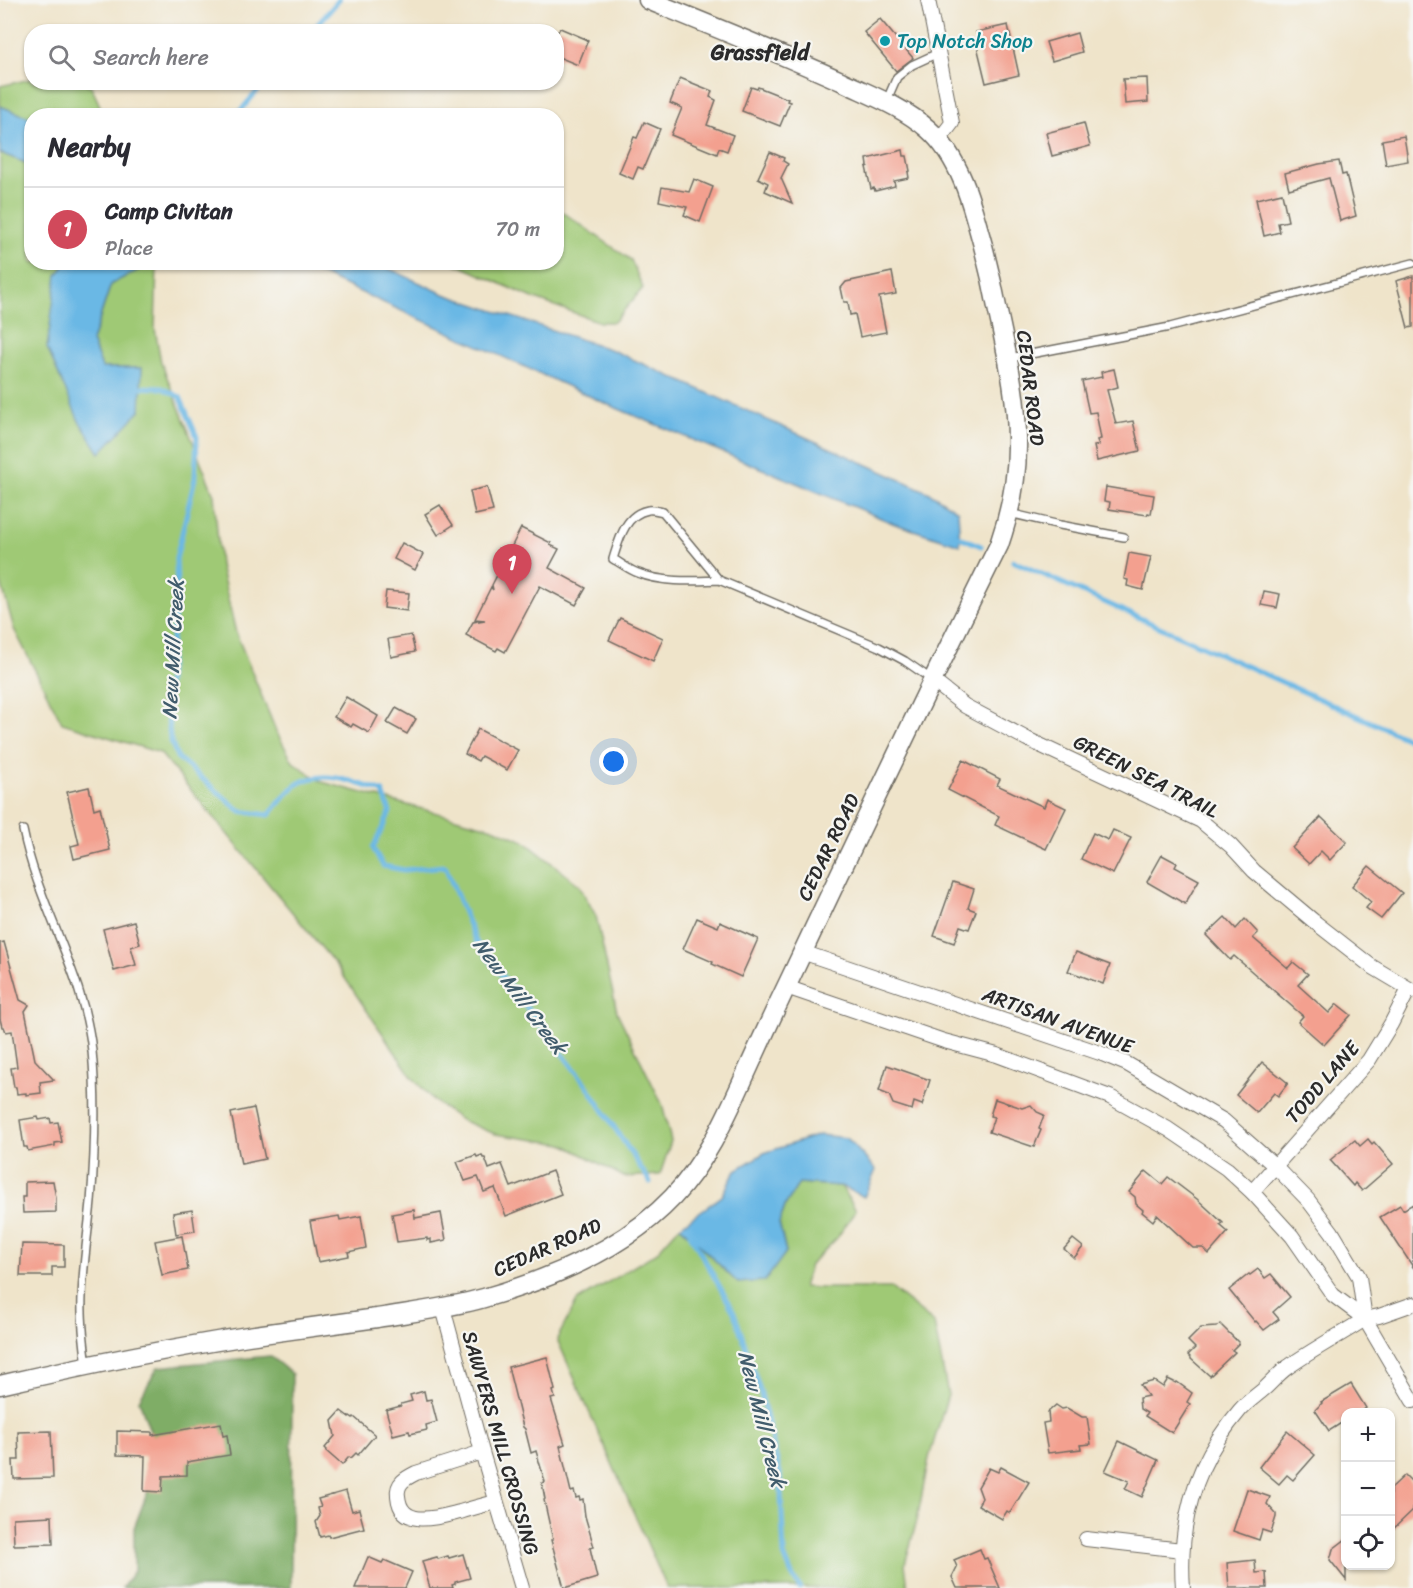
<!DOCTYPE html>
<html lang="en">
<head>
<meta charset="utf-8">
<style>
	body { margin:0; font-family:Sriracha,sans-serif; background:#f2f2f3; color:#2b2b33 }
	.controls { position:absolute; right:18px; bottom:18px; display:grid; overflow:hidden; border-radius:12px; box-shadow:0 2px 4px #0004 }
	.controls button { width:54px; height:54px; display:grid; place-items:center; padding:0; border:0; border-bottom:2px solid #e1e1e2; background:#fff; color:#2b2b33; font:30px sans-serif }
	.you { position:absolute; left:614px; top:762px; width:21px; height:21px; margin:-15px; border:4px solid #fff; border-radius:50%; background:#1a73e8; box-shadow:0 0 0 9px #1a73e833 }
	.badge { display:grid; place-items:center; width:39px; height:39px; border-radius:50%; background:#d1495b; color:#fff; font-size:20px; font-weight:700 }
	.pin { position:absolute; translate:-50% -50px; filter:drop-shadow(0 2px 3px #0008) }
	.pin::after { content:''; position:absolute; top:32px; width:21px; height:18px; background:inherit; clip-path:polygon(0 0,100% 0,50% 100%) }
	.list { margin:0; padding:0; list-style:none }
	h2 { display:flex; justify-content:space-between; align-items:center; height:78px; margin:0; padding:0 24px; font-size:26px }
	h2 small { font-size:20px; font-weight:400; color:#7c7c81 }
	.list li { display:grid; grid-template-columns:39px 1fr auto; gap:18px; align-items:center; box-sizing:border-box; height:84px; padding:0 24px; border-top:2px solid #e1e1e2 }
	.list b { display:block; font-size:22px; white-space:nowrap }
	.list p { margin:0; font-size:20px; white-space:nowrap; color:#7c7c81 }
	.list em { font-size:20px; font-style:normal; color:#7c7c81 }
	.icon { flex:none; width:33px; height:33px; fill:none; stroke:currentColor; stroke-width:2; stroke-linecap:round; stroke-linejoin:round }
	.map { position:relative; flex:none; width:1413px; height:1588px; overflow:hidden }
	.search { position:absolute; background:#fff; box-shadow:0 2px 4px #0004; left:24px; top:24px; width:540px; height:66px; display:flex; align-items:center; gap:15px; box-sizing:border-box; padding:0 21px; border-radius:24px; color:#7c7c81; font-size:22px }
	.panel { position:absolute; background:#fff; box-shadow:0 2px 4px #0004; left:24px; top:108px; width:540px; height:162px; border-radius:24px }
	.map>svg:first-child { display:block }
</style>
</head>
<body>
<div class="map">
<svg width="1413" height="1588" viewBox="0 0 1413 1588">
	<rect width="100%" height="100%" fill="#f6f6f2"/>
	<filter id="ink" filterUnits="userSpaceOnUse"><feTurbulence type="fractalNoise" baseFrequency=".0167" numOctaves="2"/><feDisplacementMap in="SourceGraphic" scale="12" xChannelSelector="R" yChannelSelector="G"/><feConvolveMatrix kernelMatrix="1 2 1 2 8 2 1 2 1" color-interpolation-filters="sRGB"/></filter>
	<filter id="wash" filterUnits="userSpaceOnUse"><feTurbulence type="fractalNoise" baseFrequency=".008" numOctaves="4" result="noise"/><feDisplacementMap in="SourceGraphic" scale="24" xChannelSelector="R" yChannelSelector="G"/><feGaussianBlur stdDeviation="1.35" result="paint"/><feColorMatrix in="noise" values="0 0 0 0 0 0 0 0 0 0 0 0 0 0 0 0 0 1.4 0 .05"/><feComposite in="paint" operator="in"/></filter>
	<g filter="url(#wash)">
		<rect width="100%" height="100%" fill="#efe4ca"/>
		<g fill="#9fc975" stroke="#657a50" stroke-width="1.5">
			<polygon points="31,79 32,82 84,83 91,86 104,115 32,116 31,118 0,106 0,86"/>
			<polygon points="0,153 31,165 32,262 66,263 57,275 79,421 141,368 102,368 92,341 111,284 152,263 157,263 155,329 161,362 214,495 220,565 236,633 276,731 293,762 322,782 493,828 524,841 579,885 596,916 617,1012 662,1104 671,1141 660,1175 624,1177 563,1144 495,1134 461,1120 434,1101 412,1077 336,965 160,753 62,723 14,629 0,579"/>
			<polygon points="557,208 631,260 643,288 614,322 600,322 535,299 454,263 556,262"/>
			<polygon points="799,1183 841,1186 856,1210 837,1238 810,1265 803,1287 822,1288 891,1288 934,1323 948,1395 929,1458 917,1520 905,1564 908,1588 667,1588 557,1339 577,1301 656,1253 680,1226 738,1283 786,1252 779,1223 786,1204"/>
		</g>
		<polygon fill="#7fad66" stroke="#556c48" stroke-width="1.5" points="270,1356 292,1374 291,1588 122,1588 134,1571 134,1528 160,1459 139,1400 158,1367"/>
		<g fill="#6bb8e5" stroke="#4b7288" stroke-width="1.5">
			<polygon points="0,106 31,118 31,165 0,153"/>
			<polygon points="66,263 152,263 111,284 92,341 102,368 142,368 140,411 100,453 79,421 47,348 57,275"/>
			<polygon points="296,263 377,263 444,294 612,350 930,493 958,511 960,545 895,524 609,405"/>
			<polygon points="819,1135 847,1138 876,1170 864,1197 841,1186 799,1183 786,1204 779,1223 786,1252 765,1281 738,1283 680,1226 722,1196 736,1170 764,1153"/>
		</g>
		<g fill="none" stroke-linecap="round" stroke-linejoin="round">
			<g stroke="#6bb8e5" stroke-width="5">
				<polyline points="311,32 339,0"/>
				<polyline points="236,116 265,82"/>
				<path d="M135 387 162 388 180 397 197 437 195 478 176 559 177 591 166 696 170 738 177 757 240 811 269 815C277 806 289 789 299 783 326 769 357 783 383 792L390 812 373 848 383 866 404 870 445 866 476 942 588 1087 650 1182"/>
				<polyline points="955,535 981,546"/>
				<polyline points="1013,561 1413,741"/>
				<polyline points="690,1234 734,1312 760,1390 780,1473 784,1555 792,1575 800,1588"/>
			</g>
		</g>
		<g id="blocks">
			<g fill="#f3a08f">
				<polygon points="880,19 913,58 896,71 864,32"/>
				<polygon points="1008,25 1019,75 986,83 977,46 979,45 976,32"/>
				<polygon points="560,28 588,40 578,65 556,56 556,35"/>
				<polygon points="1077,33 1082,52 1052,61 1046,42"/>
				<polygon points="680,78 712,91 710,97 716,100 707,125 733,135 727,151 719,148 717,154 671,135 682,108 670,103"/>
				<polygon points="1147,78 1148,102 1125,104 1123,79"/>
				<polygon points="751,87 757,89 758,87 788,99 787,101 790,102 780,126 742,111"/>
				<polygon points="644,122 660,129 643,169 638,167 633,179 619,173 634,137 637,138"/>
				<polygon points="1084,123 1090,146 1052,156 1046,133"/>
				<polygon points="1404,136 1408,161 1386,165 1382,140"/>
				<polygon points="903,150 904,156 907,156 910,171 908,172 909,178 894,181 895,186 875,191 874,188 871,189 866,167 868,166 867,159"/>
				<polygon points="770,152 784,158 783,161 788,164 781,178 792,203 765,191 768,183 758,178"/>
				<polygon points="1339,161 1342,175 1346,174 1356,216 1340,221 1329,178 1289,189 1285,173 1319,164"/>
				<polygon points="694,179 713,187 700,222 684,215 687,207 659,201 662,187 689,192"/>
				<polygon points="1282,193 1288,221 1278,223 1280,232 1264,236 1256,199"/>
				<polygon points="892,272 896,294 879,297 886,332 860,337 855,314 850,315 848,302 844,302 841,288 846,282"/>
				<polygon points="1413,276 1413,327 1408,328 1396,281"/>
				<polygon points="1114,369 1118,387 1107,390 1116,424 1133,421 1140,451 1097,461 1094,446 1099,445 1097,440 1101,439 1096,412 1089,413 1082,381 1102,377 1101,372"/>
				<polygon points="487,487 493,511 475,515 470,491"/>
				<polygon points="1106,487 1154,495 1151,514 1148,513 1147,515 1109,509 1110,502 1104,501"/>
				<polygon points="440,505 453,525 438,535 425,514"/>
				<polygon points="521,528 551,543 550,545 559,549 549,568 586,588 576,605 540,586 505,652 498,648 496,651 466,635 473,622 485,620 475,619 491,587 493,590 492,585"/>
				<polygon points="402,543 423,554 415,570 394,559"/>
				<polygon points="1129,553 1151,557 1143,590 1127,586 1128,580 1124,579"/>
				<polygon points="386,591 409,593 407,611 384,608"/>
				<polygon points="1264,591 1280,594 1277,608 1261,605"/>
				<polygon points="620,618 663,638 653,661 609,640"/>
				<polygon points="411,635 415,652 391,657 388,639"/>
				<polygon points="346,697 378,716 369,733 353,724 351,727 334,717"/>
				<polygon points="396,708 416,719 407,734 387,723"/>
				<polygon points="478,729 518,750 507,770 481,756 478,761 465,754"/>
				<polygon points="963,760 1000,779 997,785 1044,807 1047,799 1066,808 1046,849 995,825 999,816 948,790"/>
				<polygon points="89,787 94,809 100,807 110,850 74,859 71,846 79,844 67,792"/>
				<polygon points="1321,817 1347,842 1330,860 1321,851 1309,864 1292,848"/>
				<polygon points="1113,830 1131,838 1113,874 1081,859 1093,833 1108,840"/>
				<polygon points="1162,855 1177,863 1175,867 1199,880 1185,904 1147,882"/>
				<polygon points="1369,866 1402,893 1381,919 1366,908 1371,902 1352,886"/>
				<polygon points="953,882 974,889 968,908 976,911 969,929 960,926 954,943 934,936"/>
				<polygon points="1225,917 1236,929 1245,919 1258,933 1253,938 1288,968 1293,962 1308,974 1298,985 1329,1013 1337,1004 1351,1015 1324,1045 1298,1022 1303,1016 1234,956 1230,960 1206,935"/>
				<polygon points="697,918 718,927 720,922 758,939 741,977 712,964 713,962 683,949"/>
				<polygon points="134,921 140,944 131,947 136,965 114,971 103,929"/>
				<polygon points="4,942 20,1000 29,1005 25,1011 35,1060 54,1080 40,1082 41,1093 26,1095 26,1093 17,1094 16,1087 14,1087 11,1068 17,1067 12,1031 6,1032 4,1027 2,1027 0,1019 0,943"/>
				<polygon points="1076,952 1110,965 1103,984 1068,971"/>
				<polygon points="1262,1062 1288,1083 1278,1096 1274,1093 1257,1113 1236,1095"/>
				<polygon points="887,1065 930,1080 922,1105 914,1102 912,1110 893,1104 889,1095 879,1091"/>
				<polygon points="995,1099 1022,1108 1031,1105 1037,1112 1044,1115 1039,1129 1041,1130 1034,1147 989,1132 994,1117 990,1116"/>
				<polygon points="254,1108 265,1159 241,1164 231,1113"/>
				<polygon points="38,1117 39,1120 50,1118 51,1123 58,1122 62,1142 55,1143 55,1146 28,1151 27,1147 24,1147 20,1120"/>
				<polygon points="1368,1139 1372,1144 1374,1142 1393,1164 1362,1191 1355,1183 1353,1186 1330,1160 1355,1140 1360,1146"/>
				<polygon points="476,1155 477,1157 482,1155 483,1158 485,1158 489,1169 502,1164 511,1187 552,1171 561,1194 506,1216 495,1188 484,1192 478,1177 465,1181 457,1162"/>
				<polygon points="1146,1171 1162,1184 1168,1177 1197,1199 1223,1223 1220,1225 1228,1232 1209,1254 1203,1248 1193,1248 1157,1215 1153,1221 1142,1212 1143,1210 1136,1204 1135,1197 1129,1192"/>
				<polygon points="53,1181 56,1198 56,1212 23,1213 22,1197 25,1197 25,1182"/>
				<polygon points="1413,1204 1413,1267 1380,1217 1400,1205 1403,1210"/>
				<polygon points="192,1210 195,1231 176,1234 173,1213"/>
				<polygon points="414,1210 415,1218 441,1213 446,1240 431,1243 431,1239 427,1240 427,1238 397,1242 392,1214"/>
				<polygon points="339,1216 340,1220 361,1216 366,1248 348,1252 349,1256 318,1262 310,1221"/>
				<polygon points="182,1236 188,1270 162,1275 155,1241"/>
				<polygon points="1073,1239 1083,1247 1074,1258 1064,1249"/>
				<polygon points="22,1244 64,1245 64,1267 52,1267 52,1276 20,1276"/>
				<polygon points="1258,1269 1265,1278 1271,1274 1290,1297 1273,1312 1279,1319 1264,1330 1256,1321 1255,1322 1229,1290 1249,1274 1250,1275"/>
				<polygon points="1220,1324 1239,1343 1232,1350 1235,1352 1210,1376 1191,1359 1191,1358 1188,1355 1195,1348 1188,1341 1201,1328 1216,1327"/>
				<polygon points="547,1357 555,1390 553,1391 555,1398 551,1399 565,1444 560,1446 571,1492 574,1491 576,1498 579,1497 580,1500 583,1499 585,1516 594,1547 590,1548 597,1578 564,1588 551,1540 553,1540 544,1500 545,1499 542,1483 545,1482 536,1451 531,1453 525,1429 523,1427 508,1367"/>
				<polygon points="1168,1379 1176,1383 1177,1382 1192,1393 1187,1402 1190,1404 1172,1433 1145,1416 1147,1413 1140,1409 1139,1398 1148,1396 1140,1385 1154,1381 1163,1387"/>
				<polygon points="1351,1384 1366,1408 1359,1413 1346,1413 1346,1420 1329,1431 1315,1410 1322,1403 1321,1402"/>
				<polygon points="424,1391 426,1400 431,1399 437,1422 426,1425 427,1430 410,1434 409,1431 393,1435 386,1410 401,1406 401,1404 412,1401 410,1395"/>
				<polygon points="1056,1405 1062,1409 1067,1408 1082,1417 1087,1417 1091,1444 1080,1445 1081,1449 1048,1453 1043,1423 1049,1422 1048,1412"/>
				<polygon points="341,1411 349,1417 350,1416 353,1418 354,1417 375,1435 358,1455 356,1453 351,1458 349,1457 342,1465 326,1451 327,1450 325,1448 335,1436 332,1421"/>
				<polygon points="221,1423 223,1436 227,1435 230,1455 187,1462 187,1475 163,1476 162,1492 144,1491 145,1456 117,1455 117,1431 152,1432 152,1435"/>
				<polygon points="51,1431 53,1478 14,1479 13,1460 19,1460 18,1432"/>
				<polygon points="1287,1431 1315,1455 1293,1480 1287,1475 1279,1484 1259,1467"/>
				<polygon points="1119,1441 1158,1460 1142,1497 1125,1489 1129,1481 1105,1471"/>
				<polygon points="1001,1467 1029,1482 1010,1513 1007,1511 1002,1519 978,1505 982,1498 978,1487 989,1468 998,1472"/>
				<polygon points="1405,1475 1413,1483 1413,1510 1390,1532 1390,1489"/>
				<polygon points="1247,1489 1270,1497 1267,1504 1276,1514 1276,1517 1271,1533 1262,1530 1259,1540 1233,1531"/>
				<polygon points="346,1491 352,1511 359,1509 364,1528 329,1537 328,1535 320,1537 316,1522 320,1516 318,1508 321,1507 318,1499"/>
				<polygon points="52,1516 53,1544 14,1545 13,1518"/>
				<polygon points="1346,1539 1346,1580 1330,1560 1333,1549"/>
				<polygon points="980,1549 984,1559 987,1558 1000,1588 957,1588 952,1577 957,1567 954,1560"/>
				<polygon points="463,1554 470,1578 455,1582 455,1584 452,1585 453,1588 430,1588 422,1561 437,1557 438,1559 448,1556 449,1558"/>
				<polygon points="368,1557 382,1563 384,1560 412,1572 405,1588 355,1588"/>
				<polygon points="1255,1560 1256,1573 1266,1572 1267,1588 1229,1588 1227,1563"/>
			</g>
		</g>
	</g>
	<g filter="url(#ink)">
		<use href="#blocks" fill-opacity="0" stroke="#706c63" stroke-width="1.5"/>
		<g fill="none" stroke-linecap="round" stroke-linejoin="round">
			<g stroke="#706c63" stroke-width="10">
				<g id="service">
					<polyline points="886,102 897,77 912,65 938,53"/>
					<polyline points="1010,358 1170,327 1413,263"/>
					<polyline points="1009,513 1060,525 1124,537"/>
					<path d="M719 580 663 512C658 511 652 509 648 510 625 514 619 540 613 559 621 563 629 570 638 573 663 583 693 581 719 580L879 647 905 661 931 679"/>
					<path d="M23 830C38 906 84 973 92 1051 97 1101 95 1152 91 1202 88 1233 83 1265 82 1297 81 1320 84 1343 87 1365"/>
				</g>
			</g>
			<g stroke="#706c63" stroke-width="16">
				<g id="minor">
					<polyline points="928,0 952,123 939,140"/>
					<polyline points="933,681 965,706 1027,739 1201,821 1231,846 1254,871 1316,923 1371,966 1413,991"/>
					<polyline points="802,952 1100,1053 1127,1064 1224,1121 1275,1166 1308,1200 1332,1232 1359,1277 1365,1319 1413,1401"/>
					<polyline points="786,987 944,1041 997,1055 1110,1097 1168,1129 1227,1169 1252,1192 1292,1236 1333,1295 1365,1319"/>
					<polyline points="1252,1192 1369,1060 1391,1024 1409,989"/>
					<polyline points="443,1308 482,1452 522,1588"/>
					<path d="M482 1452 416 1473C406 1478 396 1483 398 1496 401 1530 439 1517 460 1512 472 1508 484 1505 496 1502"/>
					<polyline points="1086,1539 1182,1550"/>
					<path d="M1183 1588C1178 1521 1196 1461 1240 1410 1247 1402 1256 1396 1264 1389 1272 1382 1279 1373 1288 1367 1312 1350 1340 1335 1365 1319L1379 1316 1413 1304"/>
				</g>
			</g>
			<g stroke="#706c63" stroke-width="21">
				<path id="tertiary" d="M0 1385C82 1366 165 1349 248 1336 291 1330 334 1324 377 1318 413 1312 449 1308 484 1298 551 1279 624 1249 673 1197 705 1163 724 1122 743 1080 758 1047 773 1014 789 981 858 835 927 689 999 545 1010 513 1017 481 1017 447 1018 403 1008 359 999 317 993 285 986 255 977 224 973 210 969 195 963 181 955 162 944 143 928 129 903 107 870 95 841 81 777 52 712 26 648 0"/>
			</g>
			<use href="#service" stroke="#fff" stroke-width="7"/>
			<use href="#minor" stroke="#fff" stroke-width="14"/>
			<use href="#tertiary" stroke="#fff" stroke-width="18"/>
		</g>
	</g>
	<circle fill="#0f9aa8" stroke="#f6f6f2" stroke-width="2" cx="885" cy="41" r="6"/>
	<g text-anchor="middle" stroke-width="4.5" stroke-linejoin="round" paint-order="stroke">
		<g font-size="20" fill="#0d838f" stroke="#f6f6f2" text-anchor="start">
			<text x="897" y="48">Top Notch Shop</text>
		</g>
		<g font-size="20" fill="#2b2b2b" stroke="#f6f6f2">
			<text transform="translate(1031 388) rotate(83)" y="7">CEDAR ROAD</text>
			<text transform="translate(1146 776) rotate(27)" y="7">GREEN SEA TRAIL</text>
			<text transform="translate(828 847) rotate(-64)" y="7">CEDAR ROAD</text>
			<text transform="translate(1058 1020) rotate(20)" y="7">ARTISAN AVENUE</text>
			<text transform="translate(1322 1082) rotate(-49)" y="7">TODD LANE</text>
			<text transform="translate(547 1247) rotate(-24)" y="7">CEDAR ROAD</text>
			<text transform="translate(501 1443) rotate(74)" y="7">SAWYERS MILL CROSSING</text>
		</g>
		<g font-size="21" font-style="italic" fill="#415c6c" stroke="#f6f6f2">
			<text transform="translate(173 649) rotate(-87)" y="7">New Mill Creek</text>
			<text transform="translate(520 996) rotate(53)" y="7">New Mill Creek</text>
			<text transform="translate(762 1419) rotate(76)" y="7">New Mill Creek</text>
		</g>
		<g font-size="22" font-weight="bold" fill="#2b2b2b" stroke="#f6f6f2">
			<text x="760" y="60">Grassfield</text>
		</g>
	</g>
</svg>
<div class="controls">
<button>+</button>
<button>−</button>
<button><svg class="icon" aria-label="locate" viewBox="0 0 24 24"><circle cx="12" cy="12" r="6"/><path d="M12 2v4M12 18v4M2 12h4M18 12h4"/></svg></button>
</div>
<div class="you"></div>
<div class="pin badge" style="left:512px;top:594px">1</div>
<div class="search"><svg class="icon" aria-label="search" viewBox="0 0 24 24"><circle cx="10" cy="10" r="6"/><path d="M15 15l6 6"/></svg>Search here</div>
<section class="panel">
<h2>Nearby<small></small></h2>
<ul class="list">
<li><span class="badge">1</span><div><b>Camp Civitan</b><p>Place</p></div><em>70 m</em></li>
</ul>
</section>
</div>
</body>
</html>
